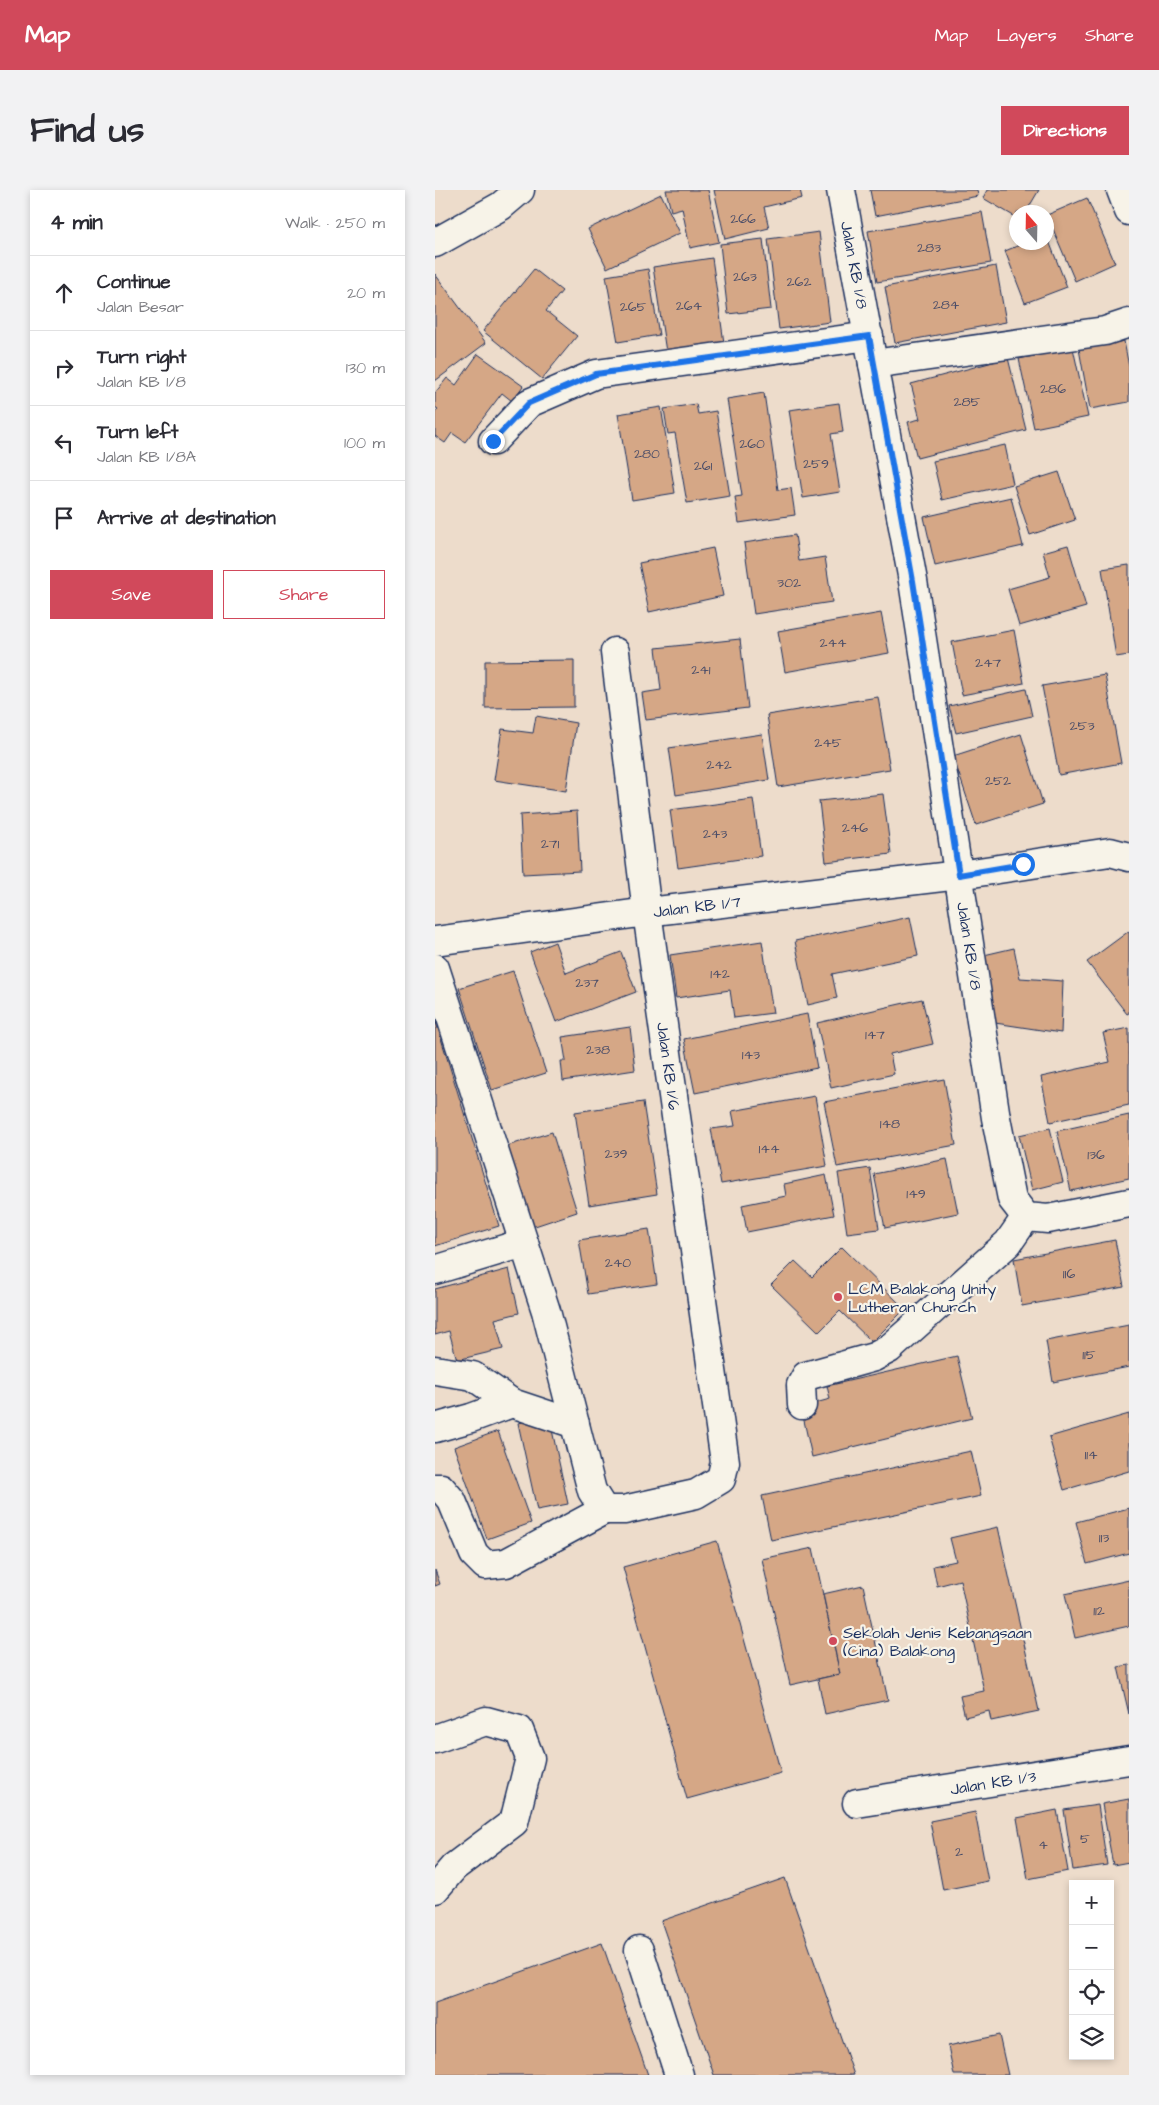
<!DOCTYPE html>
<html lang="en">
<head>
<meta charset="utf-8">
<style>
	body { margin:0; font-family:"Architects Daughter",sans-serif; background:#f2f2f3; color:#2b2b33 }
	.controls { position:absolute; right:15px; bottom:15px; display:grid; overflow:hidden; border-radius:0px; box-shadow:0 2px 8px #0003 }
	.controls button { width:45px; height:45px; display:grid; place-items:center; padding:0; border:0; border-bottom:1px solid #e1e1e2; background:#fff; color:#2b2b33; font:25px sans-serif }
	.compass { position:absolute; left:574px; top:15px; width:45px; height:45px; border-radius:50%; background:#fff; box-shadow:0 2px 8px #0003; rotate:340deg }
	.stop { position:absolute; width:15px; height:15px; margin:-11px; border:4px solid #1a73e8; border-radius:50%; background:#fff }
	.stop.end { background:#1a73e8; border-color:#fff; box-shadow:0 1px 5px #0008 }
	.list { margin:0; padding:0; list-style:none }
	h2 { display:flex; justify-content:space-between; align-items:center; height:65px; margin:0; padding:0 20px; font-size:21px }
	h2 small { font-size:16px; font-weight:400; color:#7c7c81 }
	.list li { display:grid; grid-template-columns:32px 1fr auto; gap:15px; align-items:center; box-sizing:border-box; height:75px; padding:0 20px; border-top:1px solid #e1e1e2 }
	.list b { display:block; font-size:19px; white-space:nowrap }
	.list p { margin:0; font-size:16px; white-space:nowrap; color:#7c7c81 }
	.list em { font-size:16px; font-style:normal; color:#7c7c81 }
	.actions { display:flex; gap:10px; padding:15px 20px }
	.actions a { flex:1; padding:11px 0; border:1px solid #d1495b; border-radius:0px; text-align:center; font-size:18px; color:#d1495b }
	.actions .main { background:#d1495b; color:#fff }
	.icon { flex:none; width:28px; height:28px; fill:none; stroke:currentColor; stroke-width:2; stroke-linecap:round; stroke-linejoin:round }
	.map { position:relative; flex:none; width:694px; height:1885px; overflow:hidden; border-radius:0px }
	header { display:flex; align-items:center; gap:30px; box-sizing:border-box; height:70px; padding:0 25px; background:#d1495b; color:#fff }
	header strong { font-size:24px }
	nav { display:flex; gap:28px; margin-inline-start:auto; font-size:18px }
	.intro { display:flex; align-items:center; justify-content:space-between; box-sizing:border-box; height:120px; padding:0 30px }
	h1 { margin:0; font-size:35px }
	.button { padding:12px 22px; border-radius:0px; background:#d1495b; color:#fff; font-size:18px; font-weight:700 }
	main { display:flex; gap:30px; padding:0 30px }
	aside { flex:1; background:#fff; border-radius:0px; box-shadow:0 2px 8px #0003 }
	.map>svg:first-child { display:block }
</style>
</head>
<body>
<header>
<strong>Map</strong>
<nav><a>Map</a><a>Layers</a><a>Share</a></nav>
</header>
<div class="intro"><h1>Find us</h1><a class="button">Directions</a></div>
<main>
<aside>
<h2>4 min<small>Walk · 250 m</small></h2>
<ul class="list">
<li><svg class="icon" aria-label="ahead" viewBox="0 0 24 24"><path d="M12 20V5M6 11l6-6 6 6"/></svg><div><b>Continue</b><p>Jalan Besar</p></div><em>20 m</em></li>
<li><svg class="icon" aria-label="right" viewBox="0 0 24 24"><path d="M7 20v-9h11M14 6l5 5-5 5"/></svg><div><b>Turn right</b><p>Jalan KB 1/8</p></div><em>130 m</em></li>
<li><svg class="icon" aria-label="left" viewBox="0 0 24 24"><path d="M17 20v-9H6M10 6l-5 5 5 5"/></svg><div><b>Turn left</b><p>Jalan KB 1/8A</p></div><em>100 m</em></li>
<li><svg class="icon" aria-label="arrive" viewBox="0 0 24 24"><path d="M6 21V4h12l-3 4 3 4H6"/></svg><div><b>Arrive at destination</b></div></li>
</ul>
<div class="actions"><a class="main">Save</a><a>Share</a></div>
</aside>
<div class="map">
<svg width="694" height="1885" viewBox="0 0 694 1885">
	<rect width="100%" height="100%" fill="#eddccb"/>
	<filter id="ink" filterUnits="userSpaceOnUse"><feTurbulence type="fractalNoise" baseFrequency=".02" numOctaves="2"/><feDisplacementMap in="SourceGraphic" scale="10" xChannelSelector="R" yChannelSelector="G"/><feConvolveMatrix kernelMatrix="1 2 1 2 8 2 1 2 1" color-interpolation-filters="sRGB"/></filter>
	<g filter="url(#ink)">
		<g fill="#d5a786" stroke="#1b2f5e">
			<polygon points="231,0 273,0 284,52 255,58 247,18 236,21"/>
			<polygon points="279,0 365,0 367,8 329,17 334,38 290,49"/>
			<polygon points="435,0 542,0 543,6 440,26"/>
			<polygon points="552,0 604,0 591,22 582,22 582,28 548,8"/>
			<polygon points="226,4 245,43 172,78 153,39"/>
			<polygon points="652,8 680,73 640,91 612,25"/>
			<polygon points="547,22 556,73 442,92 433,41"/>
			<polygon points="384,42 395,132 344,139 333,49"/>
			<polygon points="612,46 632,97 590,113 570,61 592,52 612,52"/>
			<polygon points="328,49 336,119 293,124 285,54"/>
			<polygon points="277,68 289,153 231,162 218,77"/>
			<polygon points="561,76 571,132 460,153 450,97"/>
			<polygon points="99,79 127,101 111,121 142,146 107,189 48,141"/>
			<polygon points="213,79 224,145 183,152 171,86"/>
			<polygon points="0,84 51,153 0,191"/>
			<polygon points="689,151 694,177 694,212 655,219 644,159"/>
			<polygon points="638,158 653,227 599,238 584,169"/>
			<polygon points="43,164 88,196 77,211 67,203 30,252 17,243 10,253 0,246 0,223 3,219 0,217 0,203 12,188 21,195"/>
			<polygon points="573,168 591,240 482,268 473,232 485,229 476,194"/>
			<polygon points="329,203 343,300 356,298 360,325 304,333 300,307 307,306 292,209"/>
			<polygon points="404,213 408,242 396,244 405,302 368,308 354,220"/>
			<polygon points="261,214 263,224 281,221 295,306 252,313 240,243 233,244 229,219"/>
			<polygon points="226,217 240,303 197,310 183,224"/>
			<polygon points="570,255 578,294 507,310 498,271"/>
			<polygon points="624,282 640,330 595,345 579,296"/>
			<polygon points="576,307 588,356 500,376 489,327"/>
			<polygon points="360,345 364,371 390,367 397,412 319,424 309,353"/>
			<polygon points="633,355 651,417 584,436 573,399 615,387 608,362"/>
			<polygon points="278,358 288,406 214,422 204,373"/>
			<polygon points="694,375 694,465 681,467 667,379"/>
			<polygon points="446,423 454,463 350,482 343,441"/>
			<polygon points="579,440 589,493 527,505 517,452"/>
			<polygon points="305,449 313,518 211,530 207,503 226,500 221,458"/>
			<polygon points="139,470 139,517 50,518 50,471"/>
			<polygon points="670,485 686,573 624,585 607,496"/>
			<polygon points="591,499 597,526 521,543 514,516"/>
			<polygon points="443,507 455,579 343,597 332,525"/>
			<polygon points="101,526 141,533 131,601 59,590 67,539 98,543"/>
			<polygon points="327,544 334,590 241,605 234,558"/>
			<polygon points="586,544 608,614 541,635 518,566"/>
			<polygon points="448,604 456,664 391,672 384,611"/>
			<polygon points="318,609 326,666 243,678 235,620"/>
			<polygon points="142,621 145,681 88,684 85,625"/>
			<polygon points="475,727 483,766 397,784 402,808 373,815 360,751"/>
			<polygon points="694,741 694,823 692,824 652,772"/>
			<polygon points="327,751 338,823 299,828 295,800 241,808 235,765"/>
			<polygon points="120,752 131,783 186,762 201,802 121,832 95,762"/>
			<polygon points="579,758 585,788 628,791 626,843 560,833 549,765"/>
			<polygon points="78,781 111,883 57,900 24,798"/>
			<polygon points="487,809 498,854 455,864 459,884 396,898 382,833"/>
			<polygon points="372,824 382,878 260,903 249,849"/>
			<polygon points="0,829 64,1036 0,1056"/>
			<polygon points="195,837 200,880 128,891 126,871 131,871 127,847"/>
			<polygon points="694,838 694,915 615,932 606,887 675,872 668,843"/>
			<polygon points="509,889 521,955 402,977 389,912"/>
			<polygon points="380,906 392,976 286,994 276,939 300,936 297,921"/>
			<polygon points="208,912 222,1004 154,1015 140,922"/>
			<polygon points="694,925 694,988 636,1001 622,941"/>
			<polygon points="615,938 628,992 597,1000 584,945"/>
			<polygon points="117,942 142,1022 97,1037 72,956"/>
			<polygon points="512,969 523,1023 450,1038 439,984"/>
			<polygon points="435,978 444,1039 412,1043 403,983"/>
			<polygon points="391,985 399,1025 312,1042 307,1015 351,1006 349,994"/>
			<polygon points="214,1039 222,1094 153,1104 144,1050"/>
			<polygon points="680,1050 689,1097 587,1116 579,1069"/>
			<polygon points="407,1057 470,1119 437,1152 405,1121 384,1142 336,1095 360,1071 377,1087"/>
			<polygon points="74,1079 84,1123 60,1129 68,1159 22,1170 14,1141 0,1145 0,1099"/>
			<polygon points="694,1135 694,1177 618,1192 611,1151"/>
			<polygon points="522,1166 537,1228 377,1267 366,1217 395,1209 392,1196"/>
			<polygon points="694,1224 694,1281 629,1300 614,1247"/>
			<polygon points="114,1226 133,1314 102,1320 83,1233"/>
			<polygon points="63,1241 96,1333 52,1349 19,1257"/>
			<polygon points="536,1261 546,1306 336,1350 327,1306"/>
			<polygon points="694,1318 694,1363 652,1374 641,1332"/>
			<polygon points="563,1337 604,1521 556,1531 554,1521 530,1527 525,1506 549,1501 525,1390 502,1396 498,1376 521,1371 515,1348"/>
			<polygon points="282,1351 346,1583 252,1609 188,1377"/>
			<polygon points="378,1358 405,1484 355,1495 327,1369"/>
			<polygon points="0,1380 5,1394 0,1396"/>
			<polygon points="694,1390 694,1436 640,1448 630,1404"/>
			<polygon points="428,1395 453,1510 390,1524 383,1489 405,1484 388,1404"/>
			<polygon points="694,1475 694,1524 683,1477"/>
			<polygon points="694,1609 694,1672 678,1675 667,1614"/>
			<polygon points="663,1615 672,1675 638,1680 629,1620"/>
			<polygon points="622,1620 633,1681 593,1689 582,1628"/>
			<polygon points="540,1622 553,1691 508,1700 495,1631"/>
			<polygon points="350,1688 419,1885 279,1885 226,1731"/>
			<polygon points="167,1753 213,1885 0,1885 0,1813"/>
			<polygon points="564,1845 573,1885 519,1885 513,1856"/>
		</g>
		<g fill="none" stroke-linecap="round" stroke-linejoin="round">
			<g stroke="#1b2f5e" stroke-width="31">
				<g id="minor">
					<polyline points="406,0 478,391 561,928 577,1009 591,1027 613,1029 694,1013"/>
					<polyline points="686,0 694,21"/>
					<polyline points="0,53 66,16 85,0"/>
					<polyline points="438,174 670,141 694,133"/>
					<polyline points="58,251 94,213 161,184 434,146"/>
					<polyline points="0,751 212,722 524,685 675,662 694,667"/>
					<polyline points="0,778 111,1121 157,1301 169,1320 189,1320 261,1304 286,1289 290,1272 212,722 180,462"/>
					<polyline points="0,1080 89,1053"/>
					<polyline points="0,1180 38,1186 77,1213 140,1234"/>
					<polyline points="367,1215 366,1195 371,1186 439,1167 454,1159 573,1053 591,1027"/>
					<polyline points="0,1238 36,1228 77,1213"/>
					<polyline points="0,1298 6,1298 17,1311 39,1364 50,1375 71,1373 169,1320"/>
					<polyline points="0,1549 51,1531 84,1540 95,1568 79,1632 19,1677 0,1699"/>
					<polyline points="422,1613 694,1570"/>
					<polyline points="204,1760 244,1885"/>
				</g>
			</g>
			<use href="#minor" stroke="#f7f3e8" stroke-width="28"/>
		</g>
	</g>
	<g fill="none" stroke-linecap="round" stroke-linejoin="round" filter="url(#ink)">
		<polyline stroke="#1a73e8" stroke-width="6" points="58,251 94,213 161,184 434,146 478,391 524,685 588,674"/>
	</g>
	<g fill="#d1495b" stroke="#f7f3e8" stroke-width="2">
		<circle cx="403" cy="1107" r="5"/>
		<circle cx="398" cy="1451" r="5"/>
	</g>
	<g text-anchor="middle" stroke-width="4.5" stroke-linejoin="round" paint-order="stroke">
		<g font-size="14" fill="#4a4d68">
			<text x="308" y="33">266</text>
			<text x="494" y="62">283</text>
			<text x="310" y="91">263</text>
			<text x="364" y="96">262</text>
			<text x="511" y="119">284</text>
			<text x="254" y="120">264</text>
			<text x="198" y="121">265</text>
			<text x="618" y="203">286</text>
			<text x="532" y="216">285</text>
			<text x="317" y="258">260</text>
			<text x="212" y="268">280</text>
			<text x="381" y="278">259</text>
			<text x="268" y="280">261</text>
			<text x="354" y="397">302</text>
			<text x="398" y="457">244</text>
			<text x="553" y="477">247</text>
			<text x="266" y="484">241</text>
			<text x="647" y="540">253</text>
			<text x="393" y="557">245</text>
			<text x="284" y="579">242</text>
			<text x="563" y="595">252</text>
			<text x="420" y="642">246</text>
			<text x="280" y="648">243</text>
			<text x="115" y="658">271</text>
			<text x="285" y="788">142</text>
			<text x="152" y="797">237</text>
			<text x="440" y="849">147</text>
			<text x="163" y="864">238</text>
			<text x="316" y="869">143</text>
			<text x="455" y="938">148</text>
			<text x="334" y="963">144</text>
			<text x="181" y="968">239</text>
			<text x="661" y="969">136</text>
			<text x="481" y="1008">149</text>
			<text x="183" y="1077">240</text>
			<text x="634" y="1088">116</text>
			<text x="654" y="1169">115</text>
			<text x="656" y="1269">114</text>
			<text x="669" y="1352">113</text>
			<text x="664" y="1425">112</text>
			<text x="650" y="1653">5</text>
			<text x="608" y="1659">4</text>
			<text x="524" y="1666">2</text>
		</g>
		<g font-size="16" fill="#1b2f5e" stroke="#f7f3e8">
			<text transform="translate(420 75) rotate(79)" y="6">Jalan KB 1/8</text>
			<text transform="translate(262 716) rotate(-7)" y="6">Jalan KB 1/7</text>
			<text transform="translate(535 756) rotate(81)" y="6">Jalan KB 1/8</text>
			<text transform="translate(234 876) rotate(82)" y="6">Jalan KB 1/6</text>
			<text transform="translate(558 1592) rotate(-9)" y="6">Jalan KB 1/3</text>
		</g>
		<g font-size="16" fill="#1b2f5e" stroke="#f7f3e8" text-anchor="start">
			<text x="413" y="1104">LCM Balakong Unity<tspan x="413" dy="18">Lutheran Church</tspan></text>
			<text x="408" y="1448">Sekolah Jenis Kebangsaan<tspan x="408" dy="18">(Cina) Balakong</tspan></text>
		</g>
	</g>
</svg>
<div class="controls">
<button>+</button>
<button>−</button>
<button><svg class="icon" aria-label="locate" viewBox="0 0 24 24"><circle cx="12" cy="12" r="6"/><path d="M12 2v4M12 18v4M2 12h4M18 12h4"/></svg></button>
<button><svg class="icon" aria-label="layers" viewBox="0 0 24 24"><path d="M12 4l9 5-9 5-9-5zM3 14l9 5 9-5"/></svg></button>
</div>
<svg class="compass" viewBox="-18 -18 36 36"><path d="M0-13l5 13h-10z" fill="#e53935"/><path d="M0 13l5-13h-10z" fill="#7c7c81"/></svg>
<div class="stop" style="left:588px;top:674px"></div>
<div class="stop end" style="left:58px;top:251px"></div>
</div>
</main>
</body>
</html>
